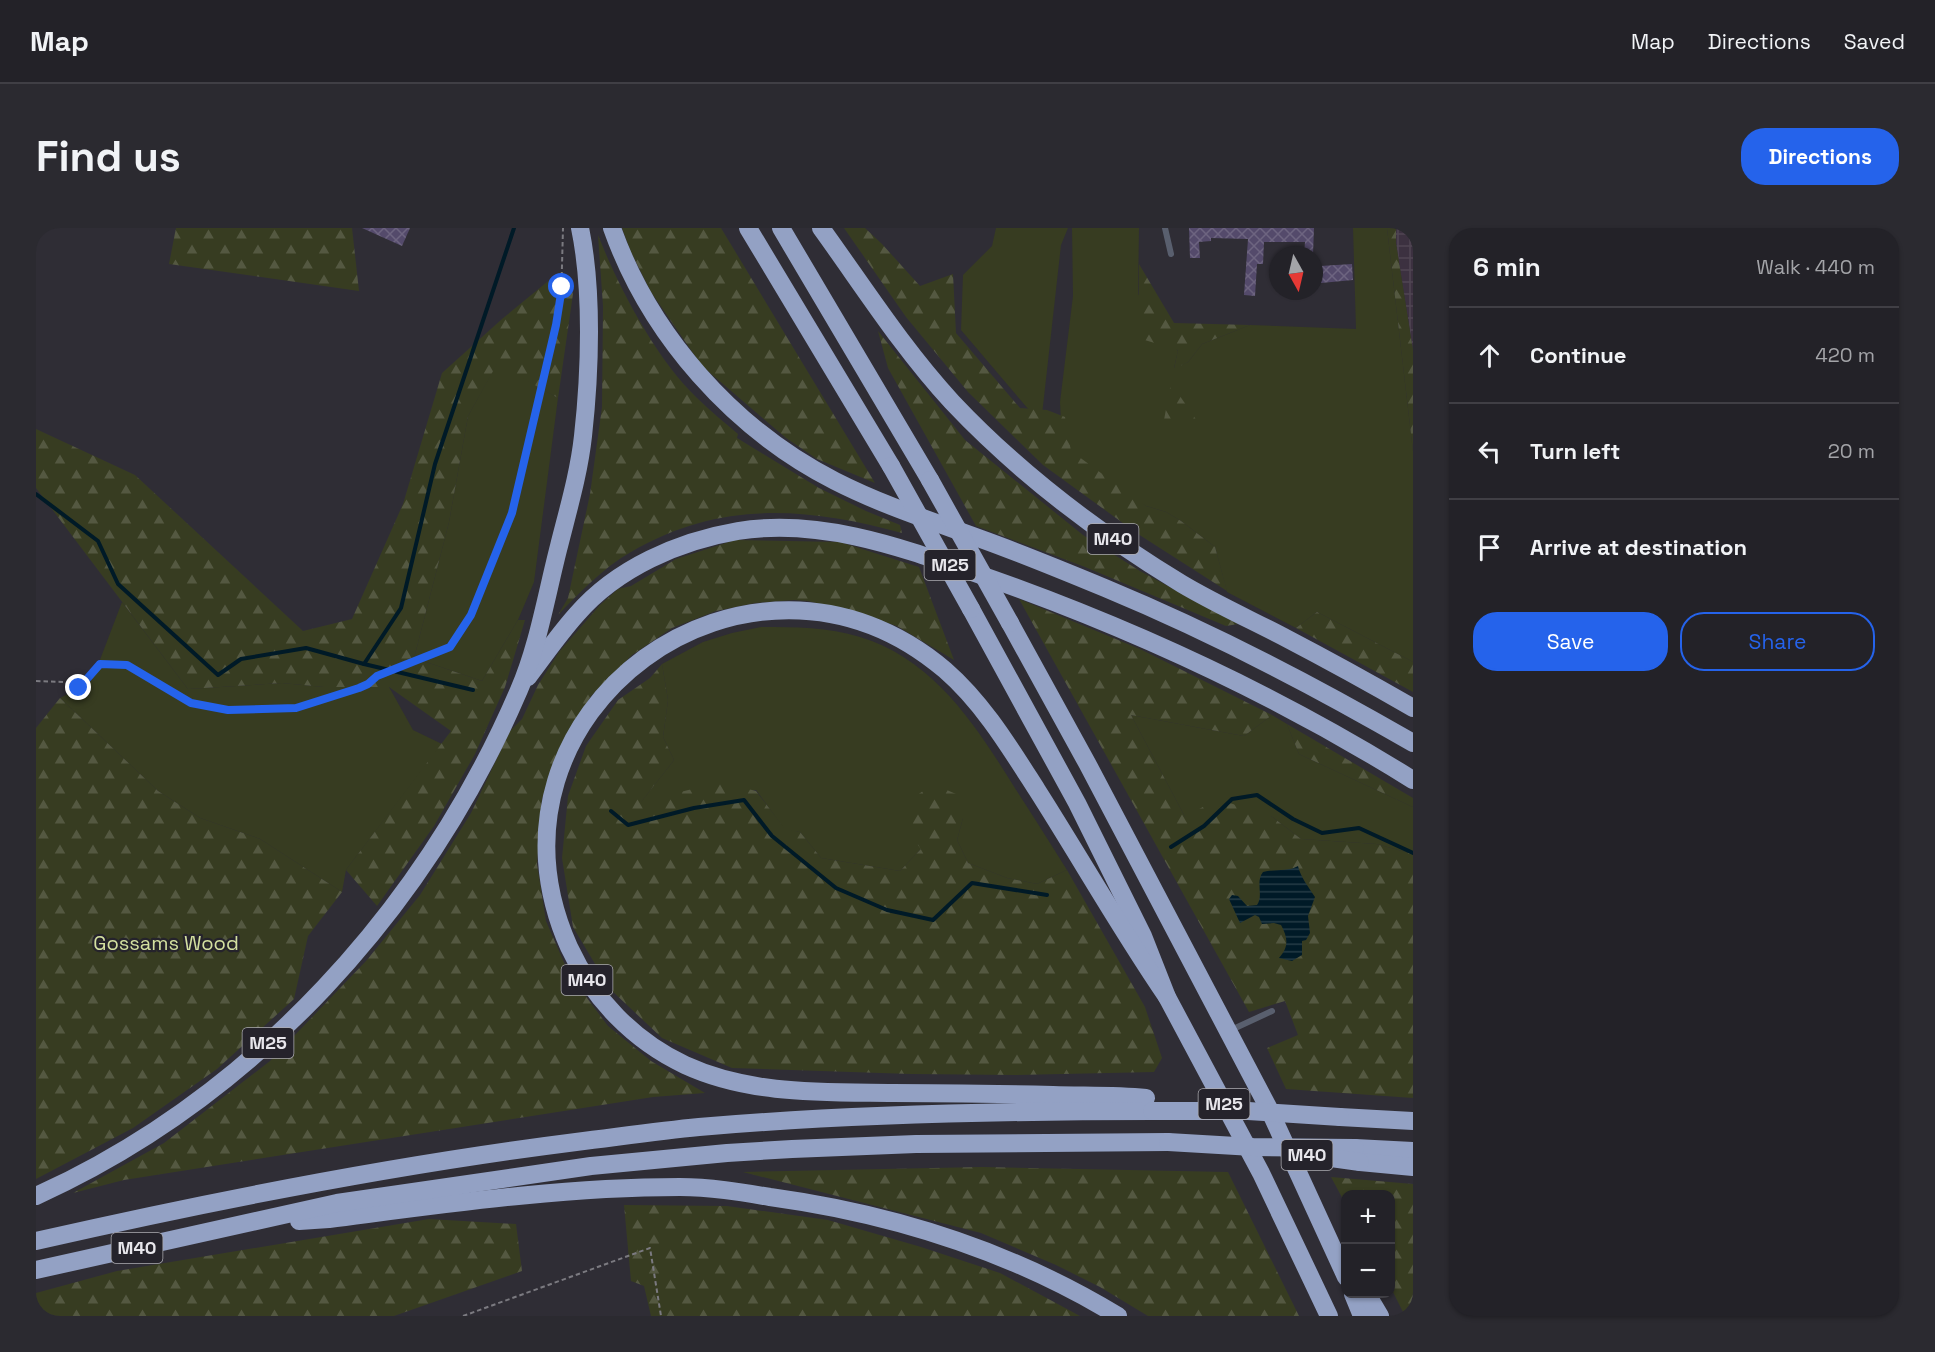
<!DOCTYPE html>
<html lang="en">
<head>
<meta charset="utf-8">
<style>
	body { margin:0; font-family:"Space Grotesk",sans-serif; background:#2b2a30; color:#f1f3f6 }
	.controls { position:absolute; right:18px; bottom:18px; display:grid; overflow:hidden; border-radius:12px; box-shadow:0 2px 4px #0004 }
	.controls button { width:54px; height:54px; display:grid; place-items:center; padding:0; border:0; border-bottom:2px solid #403f45; background:#232228; color:#f1f3f6; font:30px sans-serif }
	.compass { position:absolute; left:1233px; top:18px; width:54px; height:54px; border-radius:50%; background:#232228; box-shadow:0 2px 4px #0004; rotate:172deg }
	.stop { position:absolute; width:18px; height:18px; margin:-14px; border:4px solid #2563eb; border-radius:50%; background:#fff }
	.stop.end { background:#2563eb; border-color:#fff; box-shadow:0 2px 6px #0008 }
	.list { margin:0; padding:0; list-style:none }
	h2 { display:flex; justify-content:space-between; align-items:center; height:78px; margin:0; padding:0 24px; font-size:26px }
	h2 small { font-size:20px; font-weight:400; color:#a3a4a8 }
	.list li { display:grid; grid-template-columns:39px 1fr auto; gap:18px; align-items:center; box-sizing:border-box; height:96px; padding:0 24px; border-top:2px solid #403f45 }
	.list b { display:block; font-size:22px; white-space:nowrap }
	.list em { font-size:20px; font-style:normal; color:#a3a4a8 }
	.actions { display:flex; gap:12px; padding:18px 24px }
	.actions a { flex:1; padding:14px 0; border:2px solid #2563eb; border-radius:24px; text-align:center; font-size:21px; color:#2563eb }
	.actions .main { background:#2563eb; color:#fff }
	.icon { flex:none; width:33px; height:33px; fill:none; stroke:currentColor; stroke-width:2; stroke-linecap:round; stroke-linejoin:round }
	.map { position:relative; flex:none; width:1377px; height:1088px; overflow:hidden; border-radius:24px }
	header { display:flex; align-items:center; gap:36px; box-sizing:border-box; height:84px; padding:0 30px; background:#232228; border-bottom:2px solid #403f45 }
	header strong { font-size:28px }
	nav { display:flex; gap:33px; margin-inline-start:auto; font-size:21px }
	.intro { display:flex; align-items:center; justify-content:space-between; box-sizing:border-box; height:144px; padding:0 36px }
	h1 { margin:0; font-size:42px }
	.button { padding:15px 27px; border-radius:24px; background:#2563eb; color:#fff; font-size:21px; font-weight:700 }
	main { display:flex; gap:36px; padding:0 36px }
	aside { flex:1; background:#232228; border-radius:24px; box-shadow:0 2px 4px #0004 }
	.map>svg:first-child { display:block }
</style>
</head>
<body>
<header>
<strong>Map</strong>
<nav><a>Map</a><a>Directions</a><a>Saved</a></nav>
</header>
<div class="intro"><h1>Find us</h1><a class="button">Directions</a></div>
<main>
<div class="map">
<svg width="1377" height="1088" viewBox="0 0 1377 1088">
	<defs>
		<pattern id="industrial-grid" width="8" height="8" patternUnits="userSpaceOnUse" patternTransform="scale(1.5)"><rect width="8" height="8" fill="#3c3140"/><path d="M0 4h8M4 0v8" fill="none" stroke="#4f4552"/></pattern>
		<pattern id="forest-firs" width="22" height="20" patternUnits="userSpaceOnUse" patternTransform="scale(1.5)"><rect width="22" height="20" fill="#373c21"/><path d="M5 1l3.5 6h-7zM16 11l3.5 6h-7z" fill="#545841"/></pattern>
		<pattern id="water-rules" width="6" height="5" patternUnits="userSpaceOnUse" patternTransform="scale(1.5)"><rect width="6" height="5" fill="#001a27"/><path d="M0 2.5h6" fill="none" stroke="#253b46"/></pattern>
		<pattern id="building-cross-hatch" width="8" height="8" patternUnits="userSpaceOnUse" patternTransform="scale(1.5)"><rect width="8" height="8" fill="#544a6b"/><path d="M0 0l8 8M0 8l8-8" fill="none" stroke="#6d6480"/></pattern>
	</defs>
	<rect width="100%" height="100%" fill="#2f2d35"/>
	<polygon fill="url(#industrial-grid)" points="1360,0 1377,0 1377,122 1360,15"/>
	<g fill="#373c21">
		<polygon points="960,0 1032,0 1025,17 1005,196 925,102 927,47 956,18"/>
		<polygon points="1036,0 1103,0 1102,66 1142,123 1138,140 1152,134 1166,116 1214,97 1320,101 1317,0 1351,0 1377,223 1377,434 1281,384 1260,400 1191,364 1179,319 1145,293 1130,284 1110,278 1027,230 1024,174 1037,68"/>
		<polygon points="461,135 522,170 498,354 482,392 446,453 378,430 413,294 432,188"/>
		<polygon points="86,374 152,461 246,455 288,459 353,459 377,502 406,516 310,642 306,664 224,611 164,590 122,563 24,470 41,461 62,437"/>
		<path d="M725 399C758 399 792 399 824 409 897 431 939 496 977 557 995 585 1013 613 1031 642L1001 656 971 650 932 635 921 612 927 590 885 621 864 643 785 630 764 604 749 602 720 562 604 575 638 532 627 509 632 472 626 436 667 414 696 405Z"/>
		<polygon points="1095,487 1208,508 1236,487 1251,496 1263,526 1377,579 1377,626 1340,616 1265,611 1235,588 1149,589"/>
	</g>
	<g fill="url(#forest-firs)">
		<polygon points="140,0 316,0 323,63 133,36"/>
		<polygon points="586,0 685,0 839,255 781,231 750,210 666,138 615,64 595,24"/>
		<polygon points="808,0 829,0 846,16 884,58 917,46 920,105 984,180 1011,182 1029,189 1035,223 1110,278 1130,284 1145,293 1179,319 1191,363 1102,306 1007,237 932,164 870,89"/>
		<polygon points="1351,0 1360,0 1360,15 1377,122 1377,223"/>
		<path d="M562 7C583 60 619 129 660 169 673 182 688 194 702 206L701 210 783 260 830 283 864 297 866 305C770 279 684 272 595 324 567 340 544 364 522 387L532 370 554 266 566 179 567 78Z"/>
		<polygon points="1103,36 1138,95 1214,97 1166,116 1152,134 1138,141 1142,122 1102,110"/>
		<polygon points="522,45 530,46 537,66 522,170 461,136 432,188 413,294 378,430 446,453 482,392 489,392 469,459 439,526 398,598 341,678 310,642 415,503 353,459 288,459 246,455 152,461 0,260 0,201 99,247 267,403 316,391 367,276 406,145 466,91"/>
		<polygon points="842,103 929,212 1047,307 1104,343 1202,396 1190,398 1049,339 940,298 852,140"/>
		<polygon points="1135,155 1163,196 1128,192"/>
		<polygon points="699,312 804,314 883,339 918,432 861,398 819,384 772,373 758,372 719,375 680,383 636,400 596,427 555,468 524,519 506,571 501,636 510,693 533,746 572,798 615,833 669,865 617,869 88,952 37,965 128,915 234,833 330,733 384,667 435,585 474,503 486,491 502,457 523,424 564,377 582,361 595,358 640,331"/>
		<polygon points="983,371 1104,421 1236,487 1208,508 1095,487 1149,589 1181,571 1235,588 1265,611 1340,616 1377,626 1377,870 1250,861 1231,820 1262,807 1249,773 1213,784"/>
		<polygon points="1281,384 1377,434 1377,464 1260,400"/>
		<polygon points="626,436 632,472 627,509 638,532 605,574 684,554 720,563 749,601 764,604 785,630 864,643 885,621 865,596 877,570 897,556 920,566 927,590 921,612 932,635 971,650 1001,656 1031,642 1109,779 1126,830 1118,844 980,847 875,846 696,840 626,810 574,761 537,699 526,630 532,568 550,518 582,472 614,450"/>
		<polygon points="24,470 122,563 164,590 224,611 306,664 272,708 258,771 181,841 97,900 0,951 0,500"/>
		<polygon points="1251,496 1377,570 1377,579 1263,526"/>
		<polygon points="946,939 1192,944 1263,1088 1112,1088 1064,1059 1020,1037 945,1005 707,944"/>
		<polygon points="1295,949 1377,956 1377,1088 1369,1088 1355,1060 1354,966 1310,966 1309,975"/>
		<polygon points="588,977 691,978 792,992 885,1019 964,1045 1044,1088 615,1088 608,1058 595,1053"/>
		<polygon points="393,991 480,996 486,1043 358,1088 0,1088 0,1065 81,1043"/>
	</g>
	<path fill="url(#water-rules)" d="M1262 638C1264 648 1273 660 1279 669L1272 688 1274 705 1270 712 1266 713V727L1256 733 1243 730C1253 719 1252 710 1245 697L1238 695 1226 696 1223 689 1219 687 1204 695 1193 671 1196 667 1202 668 1211 678 1221 677C1228 667 1219 654 1227 644 1238 641 1252 644 1262 638Z"/>
	<g fill="none" stroke-linecap="round" stroke-linejoin="round">
		<g stroke="#001a27" stroke-width="4">
			<polyline points="0,266 62,313 82,356 182,447 205,431 270,420 328,436 437,462"/>
			<polyline points="328,436 365,380 399,236 478,0"/>
			<polyline points="575,583 592,597 658,580 708,572 736,608 800,660 851,682 897,692 936,655 1011,667"/>
			<polyline points="1135,619 1168,598 1196,571 1221,567 1257,591 1286,605 1323,600 1377,625"/>
		</g>
	</g>
	<g fill="url(#building-cross-hatch)">
		<polygon points="326,0 374,0 366,18"/>
		<polygon points="1153,0 1278,0 1277,27 1268,27 1269,14 1228,14 1227,36 1221,36 1219,68 1208,67 1212,11 1175,10 1175,13 1163,14 1164,30 1154,30"/>
		<polygon points="1316,36 1317,52 1285,55 1284,38"/>
	</g>
	<g fill="none" stroke-linecap="round" stroke-linejoin="round">
		<g stroke="#7b7a80" stroke-width="2" stroke-dasharray="4.5 3" stroke-linecap="butt">
			<polyline points="0,453 28,454 43,460 64,436 91,437 155,475 192,482 259,480 323,460 332,456 341,448 414,419 435,387 476,285 520,97 525,75 527,0"/>
			<polyline points="427,1088 614,1020 625,1088"/>
		</g>
		<g stroke="#595f6e" stroke-width="6">
			<polyline points="1129,0 1135,26"/>
			<polyline points="1195,802 1236,783"/>
		</g>
		<g stroke="#93a1c4" stroke-width="18">
			<path d="M576 0C614 107 697 201 799 253 846 277 896 293 945 311 987 326 1028 343 1069 360 1175 404 1277 457 1377 515"/>
			<polyline points="712,0 855,238"/>
			<polyline points="745,0 894,252"/>
			<path d="M785 0C827 58 867 121 916 174 983 245 1062 305 1146 356 1178 375 1213 391 1246 408 1290 431 1334 455 1377 480"/>
			<polyline points="935,381 1041,575 1107,708 1131,769 1225,945 1293,1088"/>
			<polyline points="974,395 1051,535 1232,879 1310,1049"/>
			<path d="M492 449C508 428 523 406 541 386 581 340 643 313 702 303 782 290 861 318 936 344 1089 397 1239 466 1377 552"/>
			<path d="M1110 870C1079 867 1048 868 1017 867 964 866 910 865 857 865 787 864 714 867 649 837 598 813 557 771 533 719 428 484 714 276 909 442 947 475 974 520 1001 562 1045 631 1085 702 1131 769"/>
			<polyline points="1304,889 1377,893"/>
			<polyline points="1319,920 1377,923"/>
			<polyline points="1324,934 1377,939"/>
			<path d="M0 968C218 869 389 681 483 462 502 419 511 364 523 318 532 282 543 245 547 208 554 145 557 62 544 0"/>
			<path d="M263 993 293 991C410 976 526 959 644 959 674 959 704 964 734 969 858 986 975 1023 1082 1088"/>
			<path d="M0 1013C180 972 357 937 540 914 581 909 622 903 663 899 814 886 965 883 1116 883"/>
			<polyline points="0,1042 301,975 555,938 691,925 756,921 880,916 1132,914"/>
			<polyline points="1317,1066 1326,1088"/>
			<polyline points="1331,1066 1344,1088"/>
		</g>
		<g stroke="#93a1c4" stroke-width="18">
			<polyline points="855,238 935,381"/>
			<polyline points="894,252 974,395"/>
			<polyline points="1116,883 1212,883 1304,889"/>
			<polyline points="1132,914 1217,919 1319,920"/>
			<polyline points="1288,929 1324,934"/>
		</g>
	</g>
	<g fill="none" stroke-linecap="round" stroke-linejoin="round">
		<polyline stroke="#2563eb" stroke-width="8" points="43,460 64,436 91,437 155,475 192,482 260,480 323,460 332,456 341,448 414,419 435,387 476,285 520,97 526,59"/>
	</g>
	<g text-anchor="middle" stroke-width="4.5" stroke-linejoin="round" paint-order="stroke">
		<g fill="#25232b" stroke="#adacb1" stroke-width="1.5">
			<rect x="1051.5" y="296" width="51" height="30" rx="4.5"/>
			<rect x="888.5" y="322" width="51" height="30" rx="4.5"/>
			<rect x="525.5" y="737" width="51" height="30" rx="4.5"/>
			<rect x="206.5" y="800" width="51" height="30" rx="4.5"/>
			<rect x="1162.5" y="861" width="51" height="30" rx="4.5"/>
			<rect x="1245.5" y="912" width="51" height="30" rx="4.5"/>
			<rect x="75.5" y="1005" width="51" height="30" rx="4.5"/>
		</g>
		<g font-size="18" font-weight="bold" fill="#e7e6eb">
			<text x="1077" y="317">M40</text>
			<text x="914" y="343">M25</text>
			<text x="551" y="758">M40</text>
			<text x="232" y="821">M25</text>
			<text x="1188" y="882">M25</text>
			<text x="1271" y="933">M40</text>
			<text x="101" y="1026">M40</text>
		</g>
		<g font-size="20" fill="#d4e0a0" stroke="#25232b">
			<text x="130" y="722">Gossams Wood</text>
		</g>
	</g>
</svg>
<div class="controls">
<button>+</button>
<button>−</button>
</div>
<svg class="compass" viewBox="-18 -18 36 36"><path d="M0-13l5 13h-10z" fill="#e53935"/><path d="M0 13l5-13h-10z" fill="#a3a4a8"/></svg>
<div class="stop" style="left:526px;top:59px"></div>
<div class="stop end" style="left:43px;top:460px"></div>
</div>
<aside>
<h2>6 min<small>Walk · 440 m</small></h2>
<ul class="list">
<li><svg class="icon" aria-label="ahead" viewBox="0 0 24 24"><path d="M12 20V5M6 11l6-6 6 6"/></svg><div><b>Continue</b></div><em>420 m</em></li>
<li><svg class="icon" aria-label="left" viewBox="0 0 24 24"><path d="M17 20v-9H6M10 6l-5 5 5 5"/></svg><div><b>Turn left</b></div><em>20 m</em></li>
<li><svg class="icon" aria-label="arrive" viewBox="0 0 24 24"><path d="M6 21V4h12l-3 4 3 4H6"/></svg><div><b>Arrive at destination</b></div></li>
</ul>
<div class="actions"><a class="main">Save</a><a>Share</a></div>
</aside>
</main>
</body>
</html>
